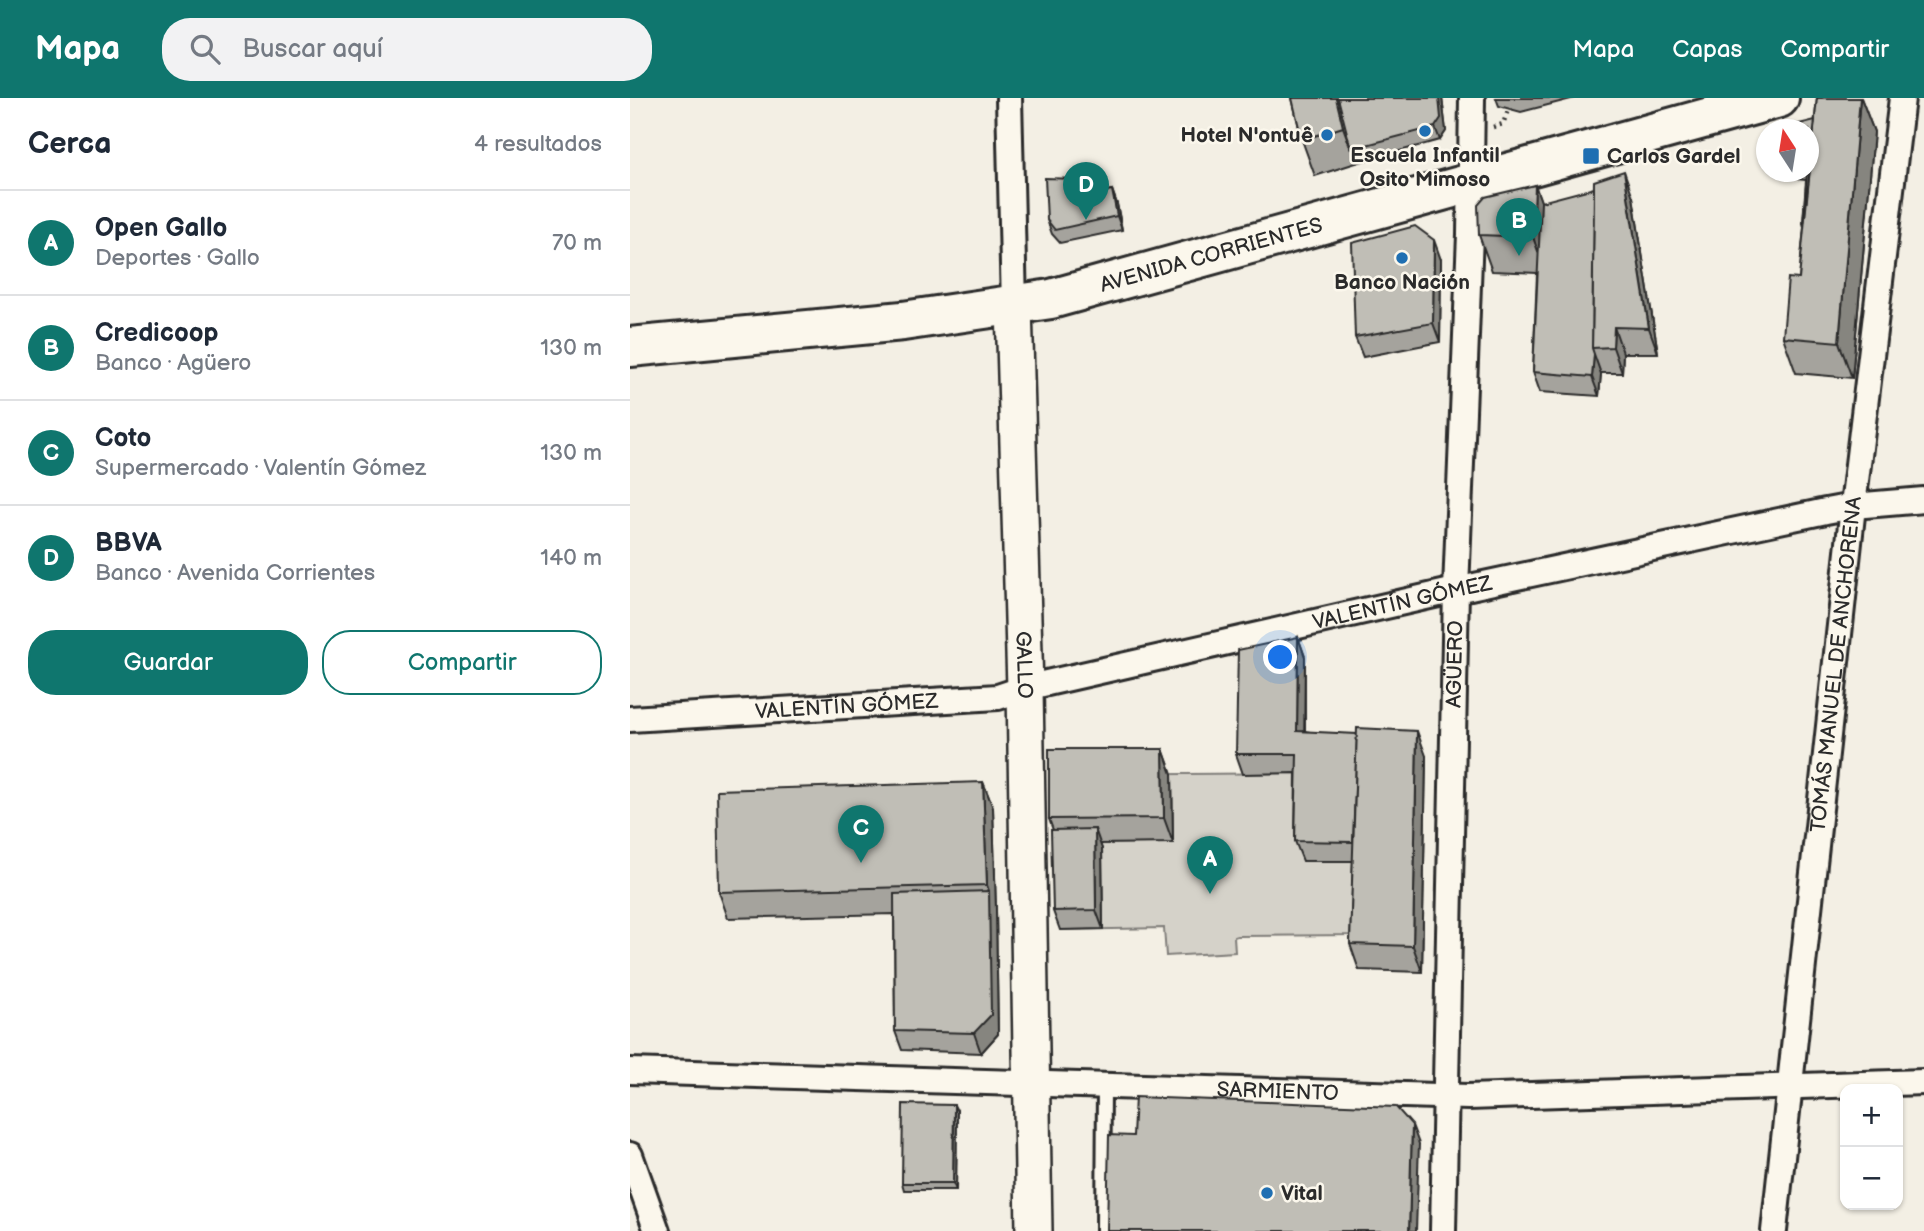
<!DOCTYPE html>
<html lang="es">
<head>
<meta charset="utf-8">
<style>
	body { margin:0; font-family:"Balsamiq Sans",sans-serif; background:#f2f2f3; color:#1f2937 }
	.controls { position:absolute; right:21px; bottom:21px; display:grid; overflow:hidden; border-radius:14px; box-shadow:0 2px 5px #0004 }
	.controls button { width:63px; height:63px; display:grid; place-items:center; padding:0; border:0; border-bottom:2px solid #e0e1e3; background:#fff; color:#1f2937; font:35px sans-serif }
	.compass { position:absolute; left:1126px; top:21px; width:63px; height:63px; border-radius:50%; background:#fff; box-shadow:0 2px 5px #0004; rotate:348deg }
	.you { position:absolute; left:651px; top:560px; width:24px; height:24px; margin:-18px; border:5px solid #fff; border-radius:50%; background:#1a73e8; box-shadow:0 0 0 10px #1a73e833 }
	.badge { display:grid; place-items:center; width:46px; height:46px; border-radius:50%; background:#0f766e; color:#fff; font-size:23px; font-weight:700 }
	.pin { position:absolute; translate:-50% -58px; filter:drop-shadow(0 2px 4px #0008) }
	.pin::after { content:''; position:absolute; top:37px; width:24px; height:21px; background:inherit; clip-path:polygon(0 0,100% 0,50% 100%) }
	.list { margin:0; padding:0; list-style:none }
	h2 { display:flex; justify-content:space-between; align-items:center; height:91px; margin:0; padding:0 28px; font-size:30px }
	h2 small { font-size:23px; font-weight:400; color:#747a83 }
	.list li { display:grid; grid-template-columns:46px 1fr auto; gap:21px; align-items:center; box-sizing:border-box; height:105px; padding:0 28px; border-top:2px solid #e0e1e3 }
	.list b { display:block; font-size:26px; white-space:nowrap }
	.list p { margin:0; font-size:23px; white-space:nowrap; color:#747a83 }
	.list em { font-size:23px; font-style:normal; color:#747a83 }
	.actions { display:flex; gap:14px; padding:21px 28px }
	.actions a { flex:1; padding:16px 0; border:2px solid #0f766e; border-radius:28px; text-align:center; font-size:24px; color:#0f766e }
	.actions .main { background:#0f766e; color:#fff }
	.icon { flex:none; width:38px; height:38px; fill:none; stroke:currentColor; stroke-width:2; stroke-linecap:round; stroke-linejoin:round }
	.map { position:relative; flex:none; width:1294px; height:1133px; overflow:hidden }
	header { display:flex; align-items:center; gap:42px; box-sizing:border-box; height:98px; padding:0 35px; background:#0f766e; color:#fff }
	header strong { font-size:33px }
	nav { display:flex; gap:38px; margin-inline-start:auto; font-size:24px }
	.search { width:490px; height:63px; background:#f2f2f3; display:flex; align-items:center; gap:18px; box-sizing:border-box; padding:0 24px; border-radius:28px; color:#747a83; font-size:26px }
	main { display:flex }
	aside { flex:1; background:#fff }
	.map>svg:first-child { display:block }
</style>
</head>
<body>
<header>
<strong>Mapa</strong>
<div class="search"><svg class="icon" aria-label="search" viewBox="0 0 24 24"><circle cx="10" cy="10" r="6"/><path d="M15 15l6 6"/></svg>Buscar aquí</div>
<nav><a>Mapa</a><a>Capas</a><a>Compartir</a></nav>
</header>
<main>
<aside>
<h2>Cerca<small>4 resultados</small></h2>
<ul class="list">
<li><span class="badge">A</span><div><b>Open Gallo</b><p>Deportes · Gallo</p></div><em>70 m</em></li>
<li><span class="badge">B</span><div><b>Credicoop</b><p>Banco · Agüero</p></div><em>130 m</em></li>
<li><span class="badge">C</span><div><b>Coto</b><p>Supermercado · Valentín Gómez</p></div><em>130 m</em></li>
<li><span class="badge">D</span><div><b>BBVA</b><p>Banco · Avenida Corrientes</p></div><em>140 m</em></li>
</ul>
<div class="actions"><a class="main">Guardar</a><a>Compartir</a></div>
</aside>
<div class="map">
<svg width="1294" height="1133" viewBox="0 0 1294 1133">
	<rect width="100%" height="100%" fill="#f3efe4"/>
	<filter id="ink" filterUnits="userSpaceOnUse"><feTurbulence type="fractalNoise" baseFrequency=".0143" numOctaves="2"/><feDisplacementMap in="SourceGraphic" scale="14" xChannelSelector="R" yChannelSelector="G"/><feConvolveMatrix kernelMatrix="1 2 1 2 8 2 1 2 1" color-interpolation-filters="sRGB"/></filter>
	<g filter="url(#ink)">
		<polygon fill="#d5d2c9" stroke="#807e7a" stroke-width="2" points="674,675 730,763 730,837 607,838 604,839 605,854 536,858 534,830 430,832 428,677"/>
		<g fill="none" stroke-linecap="round" stroke-linejoin="round">
			<g stroke="#2b2b2b" stroke-width="18">
				<polyline id="lane" points="473,1133 474,988"/>
			</g>
			<g stroke="#2b2b2b" stroke-width="30">
				<g id="street">
					<polyline points="379,0 384,208"/>
					<path id="s1" d="M0 621 368 599 395 590 826 492 1196 413 1223 408 1294 402"/>
					<path id="s2" d="M0 973 838 999 1294 984"/>
					<polyline points="0,1057 27,1133"/>
					<path id="s3" d="M813 1133 826 492 840 136 842 0"/>
					<path id="s4" d="M1144 1133 1223 408 1272 0"/>
				</g>
			</g>
			<g stroke="#2b2b2b" stroke-width="40">
				<g id="secondary">
					<path id="s5" d="M384 208 395 590 404 1133"/>
				</g>
			</g>
			<g stroke="#2b2b2b" stroke-width="44">
				<g id="primary">
					<path id="s6" d="M0 249 273 223 421 201 1149 0"/>
				</g>
			</g>
			<polyline stroke="#2b2b2b" stroke-width="4.5" stroke-dasharray="2 5" stroke-linecap="butt" points="863,29 873,26 878,12"/>
			<use href="#lane" stroke="#fbf7ec" stroke-width="12"/>
			<use href="#street" stroke="#fbf7ec" stroke-width="24"/>
			<use href="#secondary" stroke="#fbf7ec" stroke-width="35"/>
			<use href="#primary" stroke="#fbf7ec" stroke-width="38"/>
		</g>
		<g fill="#a5a39d" stroke="#2b2b2b" stroke-width="2">
			<polygon points="662,0 812,0 816,33 810,42 726,65 685,78 672,42"/>
			<polygon points="866,0 945,0 891,14 869,8"/>
			<polygon points="1187,0 1231,0 1244,34 1222,280 1166,275 1153,239 1169,181 1174,129 1173,125 1176,82 1168,81 1165,74 1179,74"/>
			<polygon points="447,81 451,94 452,98 482,92 487,106 492,132 430,145 422,136 417,122"/>
			<polygon points="905,87 911,104 1003,99 1028,255 993,255 992,275 971,275 969,298 910,294 903,274 907,175 862,173 849,137"/>
			<polygon points="811,162 810,244 733,259 725,239"/>
			<polygon points="668,539 675,559 675,633 796,658 792,874 729,872 720,846 723,763 673,763 665,743 666,675 613,676 606,656"/>
			<polygon points="533,651 542,676 543,745 470,746 472,751 473,831 430,832 423,813 423,732 419,721"/>
			<polygon points="353,684 363,710 366,813 368,936 351,955 272,952 265,933 264,816 98,820 89,794"/>
			<polygon points="327,1013 326,1092 274,1092 272,1085"/>
		</g>
		<g fill="#86857f" stroke="#2b2b2b" stroke-width="2">
			<polygon points="706,0 711,0 721,51 713,29"/>
			<polygon points="809,0 812,0 816,33 810,42 805,29"/>
			<polygon points="1230,0 1231,0 1244,34 1222,280 1209,244"/>
			<polygon points="994,73 1003,99 1028,255 1019,230"/>
			<polygon points="447,81 451,94 453,113 448,99"/>
			<polygon points="905,87 918,123 916,176 903,139"/>
			<polygon points="482,92 487,106 492,132 487,118"/>
			<polygon points="804,142 811,162 810,244 803,225"/>
			<polygon points="984,229 993,255 992,275 983,249"/>
			<polygon points="964,256 971,276 969,298 962,279"/>
			<polygon points="668,539 675,559 674,653 667,633"/>
			<polygon points="787,633 796,658 792,874 783,848"/>
			<polygon points="533,651 542,676 543,745 534,720"/>
			<polygon points="353,684 363,710 366,813 368,936 351,955 344,935 359,793 357,787"/>
			<polygon points="465,731 472,751 473,831 466,812"/>
			<polygon points="324,1007 327,1013 326,1092 323,1085"/>
			<polygon points="782,1027 789,1046 786,1133 779,1133"/>
		</g>
		<g fill="#c0beb6" stroke="#2b2b2b" stroke-width="2">
			<polygon points="662,0 706,0 713,29 672,42"/>
			<polygon points="708,0 809,0 811,20 805,29 721,51"/>
			<polygon points="1187,0 1230,0 1209,244 1153,239 1158,180 1169,181"/>
			<polygon points="1185,22 1174,125 1173,125 1177,74 1179,74 1179,32 1157,32 1157,29"/>
			<polygon points="994,73 1019,230 984,229 983,249 962,250 964,83"/>
			<polygon points="415,80 447,81 448,99 482,92 487,118 425,132 417,122"/>
			<polygon points="905,87 903,139 849,137 848,107 855,99"/>
			<polygon points="964,90 962,250 964,256 962,279 903,274 911,104"/>
			<polygon points="785,128 804,142 803,225 725,239 722,145"/>
			<polygon points="668,539 667,633 727,636 723,744 665,743 667,656 606,656 608,552"/>
			<polygon points="727,630 787,633 783,848 720,846"/>
			<polygon points="419,651 533,651 534,720 419,721"/>
			<polygon points="353,684 357,787 89,794 87,692"/>
			<polygon points="465,731 466,812 423,813 421,732"/>
			<polygon points="359,793 361,917 344,935 265,933 264,796"/>
			<polygon points="505,999 766,1009 782,1027 779,1133 477,1133 479,1037 503,1038"/>
			<polygon points="273,1006 324,1007 323,1085 272,1085"/>
		</g>
	</g>
	<g fill="#1f6fb2" stroke="#fbf7ec" stroke-width="2.5">
		<circle cx="795" cy="33" r="7"/>
		<circle cx="697" cy="37" r="7"/>
		<rect x="952" y="49" width="18" height="18" rx="3.5"/>
		<circle cx="772" cy="160" r="7"/>
		<circle cx="637" cy="1095" r="7"/>
	</g>
	<g text-anchor="middle" stroke-width="5" stroke-linejoin="round" paint-order="stroke">
		<g font-size="21" font-weight="bold" fill="#2b2b2b" stroke="#fbf7ec">
			<text x="683" y="44" text-anchor="end">Hotel N'ontuê</text>
			<text x="795" y="64">Escuela Infantil<tspan x="795" dy="24">Osito Mimoso</tspan></text>
			<text x="977" y="65" text-anchor="start">Carlos Gardel</text>
			<text x="772" y="191">Banco Nación</text>
			<text x="651" y="1102" text-anchor="start">Vital</text>
		</g>
		<g font-size="21" fill="#2b2b2b" stroke="#fbf7ec">
			<text dy="7" stroke="none"><textPath href="#s6" startOffset="590">AVENIDA CORRIENTES</textPath></text>
			<text dy="7" stroke="none"><textPath href="#s1" startOffset="784">VALENTÍN GÓMEZ</textPath></text>
			<text dy="7" stroke="none"><textPath href="#s5" startOffset="359">GALLO</textPath></text>
			<text dy="7" stroke="none"><textPath href="#s3" startOffset="567">AGÜERO</textPath></text>
			<text dy="7" stroke="none"><textPath href="#s4" startOffset="570">TOMÁS MANUEL DE ANCHORENA</textPath></text>
			<text dy="7" stroke="none"><textPath href="#s1" startOffset="217">VALENTÍN GÓMEZ</textPath></text>
			<text dy="7" stroke="none"><textPath href="#s2" startOffset="648">SARMIENTO</textPath></text>
		</g>
	</g>
</svg>
<div class="controls">
<button>+</button>
<button>−</button>
</div>
<svg class="compass" viewBox="-18 -18 36 36"><path d="M0-13l5 13h-10z" fill="#e53935"/><path d="M0 13l5-13h-10z" fill="#747a83"/></svg>
<div class="you"></div>
<div class="pin badge" style="left:580px;top:796px">A</div>
<div class="pin badge" style="left:889px;top:158px">B</div>
<div class="pin badge" style="left:231px;top:765px">C</div>
<div class="pin badge" style="left:456px;top:122px">D</div>
</div>
</main>
</body>
</html>
